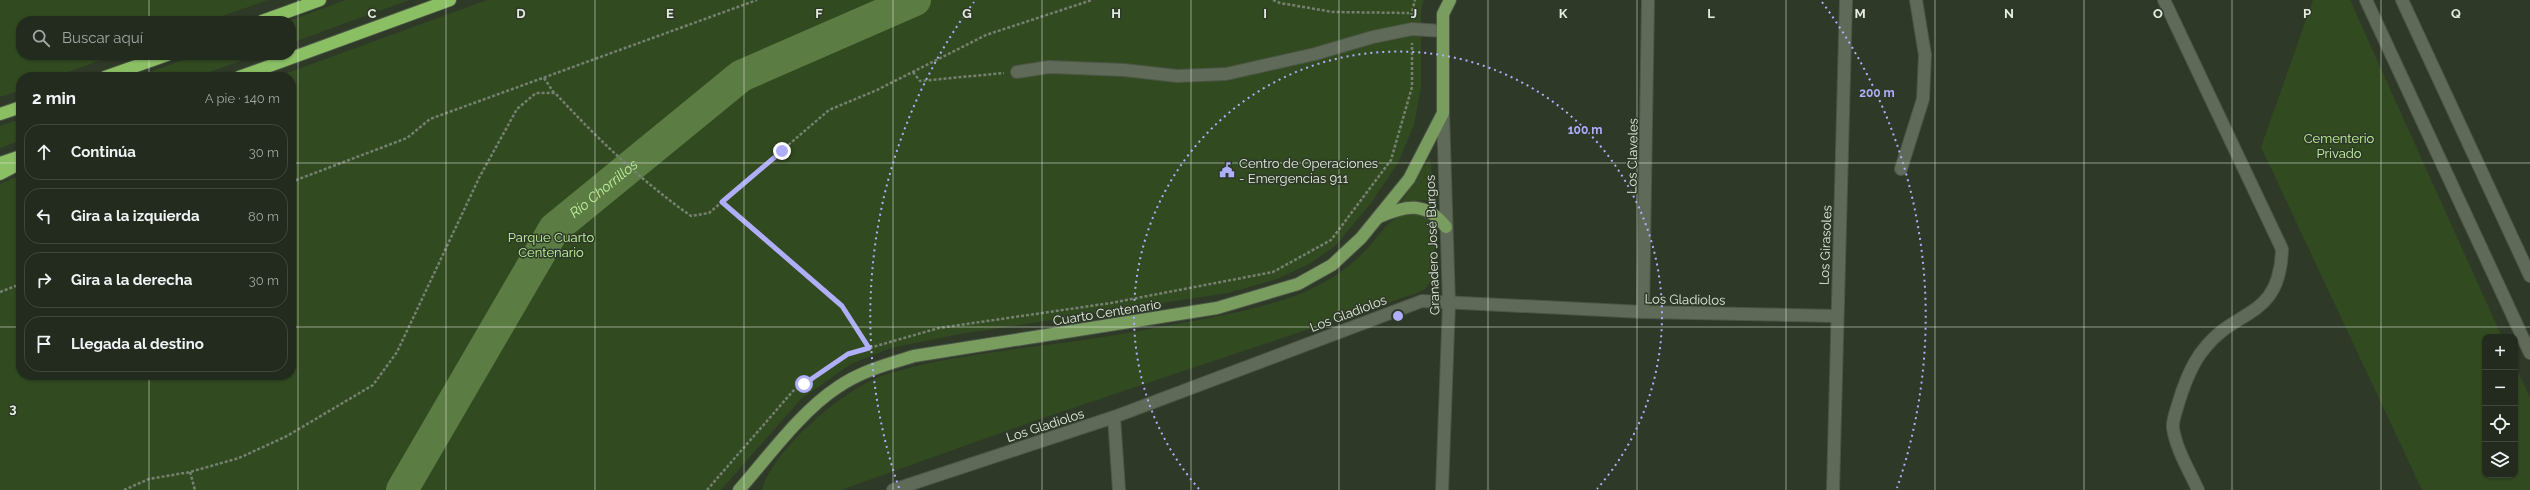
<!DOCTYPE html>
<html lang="es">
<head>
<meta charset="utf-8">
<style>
	body { margin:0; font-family:Raleway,sans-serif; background:#2e372b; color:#f1f3f6 }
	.controls { position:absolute; right:12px; bottom:12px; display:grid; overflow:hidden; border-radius:8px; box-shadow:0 1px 3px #0004 }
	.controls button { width:36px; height:36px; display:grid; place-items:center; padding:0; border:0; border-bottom:1px solid #3f473c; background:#222b1e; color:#f1f3f6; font:20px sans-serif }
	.stop { position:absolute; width:12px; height:12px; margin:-9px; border:3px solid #aeaefa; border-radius:50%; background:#fff }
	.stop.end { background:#aeaefa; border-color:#fff; box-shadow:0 1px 4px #0008 }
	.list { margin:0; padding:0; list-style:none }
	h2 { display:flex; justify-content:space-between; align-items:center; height:52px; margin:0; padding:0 16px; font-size:17px }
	h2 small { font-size:13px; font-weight:400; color:#a2a7a4 }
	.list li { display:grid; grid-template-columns:26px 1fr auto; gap:12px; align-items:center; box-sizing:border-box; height:56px; margin:0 8px 8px; padding:0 8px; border:1px solid #3f473c; border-radius:16px }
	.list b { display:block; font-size:15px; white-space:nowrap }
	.list em { font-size:13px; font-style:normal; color:#a2a7a4 }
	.icon { flex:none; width:22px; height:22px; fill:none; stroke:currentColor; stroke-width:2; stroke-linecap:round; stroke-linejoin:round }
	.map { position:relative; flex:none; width:2530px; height:490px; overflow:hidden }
	.search { position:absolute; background:#222b1e; box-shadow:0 1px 3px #0004; left:16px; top:16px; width:280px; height:44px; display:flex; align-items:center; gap:10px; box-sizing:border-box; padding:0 14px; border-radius:16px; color:#a2a7a4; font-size:15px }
	.panel { position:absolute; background:#222b1e; box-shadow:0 1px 3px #0004; left:16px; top:72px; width:280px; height:308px; border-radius:16px }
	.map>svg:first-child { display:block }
</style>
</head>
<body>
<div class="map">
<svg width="2530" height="490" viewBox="0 0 2530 490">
	<rect width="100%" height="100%" fill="#2e3928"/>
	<g fill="#324a20">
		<polygon points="0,0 268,0 209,21 21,21 21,55 114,55 55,77 21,77 21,90 0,97"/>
		<polygon points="345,0 409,0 291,43 291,21 289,21"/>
		<polygon points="487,0 1424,0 1421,9 1421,87 1414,125 1398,163 1371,203 1336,245 1311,263 1277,279 1228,293 960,334 891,348 851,364 801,399 721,490 0,490 0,184 21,175 21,375 291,375 291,77 276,77"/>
		<polygon points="2313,0 2350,0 2502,337 2485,337 2485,475 2515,475 2515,365 2530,398 2530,490 2422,490 2261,147"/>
		<polygon points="197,55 257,55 196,77 136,77"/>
		<polygon points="21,119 21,140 0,148 0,126"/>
		<polygon points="1430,157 1435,202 1424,200 1401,203"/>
		<path d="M1417 213 1427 218 1435 230V276L1425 289 1417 293 1037 420 841 490H762C772 450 845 388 884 375 931 360 981 354 1030 347 1081 341 1131 333 1181 323 1221 316 1262 308 1300 294 1324 284 1348 269 1365 251 1384 232 1386 215 1417 213Z"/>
	</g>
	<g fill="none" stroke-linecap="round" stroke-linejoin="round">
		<path stroke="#5b7d44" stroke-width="32" id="s1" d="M402 490 554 229 741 76 915 0"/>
		<g stroke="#4c5546" stroke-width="14">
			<g id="minor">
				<path d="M2164 0 2282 249C2280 320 2236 307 2204 349 2193 362 2184 385 2179 401 2177 409 2172 420 2173 428 2176 449 2189 470 2198 490"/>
				<polyline points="2366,0 2530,353"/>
				<polyline points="2402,0 2530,276"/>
				<polyline points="1017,72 1049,67 1124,70 1177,76 1226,74 1315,54 1373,37 1412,29 1442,31"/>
				<polyline points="1901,169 1923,99 1925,55 1916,0"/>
				<polyline points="1643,312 1648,0"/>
				<polyline points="1114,417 1119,490"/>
				<polyline points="893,490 1114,417 1422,301 1643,312 1837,316"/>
				<polyline points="1442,490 1449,303 1443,113"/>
				<polyline points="1833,490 1846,0"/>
			</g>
		</g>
		<g stroke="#4c5546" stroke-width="14">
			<g id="major">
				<path d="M1379 217C1406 205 1426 201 1446 227"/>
				<path d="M739 490C768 457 801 411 838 387 861 371 888 364 914 356L1217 308 1298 284 1332 265 1361 238 1409 179 1443 113V14L1450 0"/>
			</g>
		</g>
		<g stroke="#4c5546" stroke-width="14">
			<g id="highway">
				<polyline points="262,21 320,0"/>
				<polyline points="105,77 167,55"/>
				<polyline points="239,77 450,0"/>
				<polyline points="0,114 21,107"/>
				<polyline points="0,163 21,156"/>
				<polyline points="0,174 21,163"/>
			</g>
		</g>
		<g stroke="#768071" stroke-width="2.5" stroke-dasharray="3 2" stroke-linecap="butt">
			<polyline points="1273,0 1280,3 1333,12 1409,13"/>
			<polyline points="1411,16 1415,0"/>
			<polyline points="913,72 920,81 1004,73"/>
			<polyline points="544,78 554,93"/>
			<polyline points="291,182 407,138 430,119 757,0"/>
			<polyline points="722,202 842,306 869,348"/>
			<polyline points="0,292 21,284"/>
			<polyline points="190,472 195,490"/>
			<path d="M124 490 149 479 190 472 239 458 287 436 373 385 397 352 480 176 517 109 536 93H555C597 138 640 180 691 216L709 213 829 110 877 90 986 35 1092 0"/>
			<polyline points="707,490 793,391 848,354 939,328 1111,303 1273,272 1331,240 1391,160 1412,87 1412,43"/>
		</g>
		<use href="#minor" stroke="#5f6a58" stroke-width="12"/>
		<use href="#major" stroke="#799d5f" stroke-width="12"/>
		<use href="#highway" stroke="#8abf64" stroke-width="12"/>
	</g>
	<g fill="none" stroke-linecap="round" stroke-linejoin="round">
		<polyline stroke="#aeaefa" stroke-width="5" points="782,151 722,202 842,306 869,348 848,354 804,384"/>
	</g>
	<path fill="none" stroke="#e5ece1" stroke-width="1" stroke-opacity="0.55" d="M149 0V21M298 0V490M446 0V490M595 0V490M744 0V490M893 0V490M1042 0V490M1191 0V490M1339 0V490M1488 0V490M1637 0V490M1786 0V490M1935 0V490M2084 0V490M2232 0V490M2381 0V490M149 55V77M0 163H21M291 163H2530M0 327H21M291 327H2530M149 375V490"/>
	<g fill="none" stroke="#aeaefa" stroke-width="2" stroke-dasharray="2 4">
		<path d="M1199 489A264 264 0 1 1 1597 489"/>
		<path d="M899 488A528 528 0 0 1 974 2M1822 2A528 528 0 0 1 1897 488"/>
	</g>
	<defs>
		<g id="civic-bare" transform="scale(1.2)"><path d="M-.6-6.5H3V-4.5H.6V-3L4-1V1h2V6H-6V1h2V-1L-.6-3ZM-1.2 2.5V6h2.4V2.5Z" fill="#aeaefa" stroke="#2e3928" stroke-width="2.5" paint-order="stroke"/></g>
	</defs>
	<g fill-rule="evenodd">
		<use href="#civic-bare" x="1227" y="170"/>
	</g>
	<g text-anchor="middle" stroke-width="3" stroke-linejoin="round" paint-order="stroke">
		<g font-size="13" fill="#c3f6a2" stroke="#2e3928">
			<text x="2339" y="143">Cementerio<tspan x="2339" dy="15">Privado</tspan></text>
			<text x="551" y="242">Parque Cuarto<tspan x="551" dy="15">Centenario</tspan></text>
		</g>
		<g font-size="13" fill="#e5ece1" stroke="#2e3928">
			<text transform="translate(1632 156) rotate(-89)" y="5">Los Claveles</text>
			<text transform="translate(1432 245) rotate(-92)" y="5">Granadero José Burgos</text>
			<text transform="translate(1825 245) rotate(-88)" y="5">Los Girasoles</text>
			<text transform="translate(1685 299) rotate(1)" y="5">Los Gladiolos</text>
			<text transform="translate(1107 312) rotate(-9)" y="5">Cuarto Centenario</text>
			<text transform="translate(1348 313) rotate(-21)" y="5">Los Gladiolos</text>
			<text transform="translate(1045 425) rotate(-18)" y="5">Los Gladiolos</text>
		</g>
		<g font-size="13" fill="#e5ece1" stroke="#2e3928" text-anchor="start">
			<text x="1239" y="168">Centro de Operaciones<tspan x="1239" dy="15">- Emergencias 911</tspan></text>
		</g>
		<g font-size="14" font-style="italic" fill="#bff19d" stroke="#2e3928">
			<text dy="5" stroke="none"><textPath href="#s1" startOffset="366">Río Chorrillos</textPath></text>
		</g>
	</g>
	<g font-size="13" text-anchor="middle" font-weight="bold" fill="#e5ece1" stroke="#2e3928" stroke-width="3" stroke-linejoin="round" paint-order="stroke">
		<text x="372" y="18">C</text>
		<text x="521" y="18">D</text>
		<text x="670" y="18">E</text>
		<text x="819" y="18">F</text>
		<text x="967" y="18">G</text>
		<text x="1116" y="18">H</text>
		<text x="1265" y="18">I</text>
		<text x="1414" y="18">J</text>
		<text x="1563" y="18">K</text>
		<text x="1711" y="18">L</text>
		<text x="1860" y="18">M</text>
		<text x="2009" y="18">N</text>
		<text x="2158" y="18">O</text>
		<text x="2307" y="18">P</text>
		<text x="2456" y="18">Q</text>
		<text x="13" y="413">3</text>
	</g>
	<circle cx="1398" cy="316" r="6" fill="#aeaefa" stroke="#2e3928" stroke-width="2"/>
	<g font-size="12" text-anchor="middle" font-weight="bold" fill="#aeaefa" stroke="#2e3928" stroke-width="3" stroke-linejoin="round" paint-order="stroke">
		<text x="1877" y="97">200 m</text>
		<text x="1585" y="134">100 m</text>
	</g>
</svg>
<div class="controls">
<button>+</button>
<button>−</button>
<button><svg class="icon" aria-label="locate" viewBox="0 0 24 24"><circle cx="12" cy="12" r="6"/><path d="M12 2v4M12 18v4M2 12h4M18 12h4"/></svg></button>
<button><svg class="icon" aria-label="layers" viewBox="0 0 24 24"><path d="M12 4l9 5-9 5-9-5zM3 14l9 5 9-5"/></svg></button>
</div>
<div class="stop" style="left:804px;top:384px"></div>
<div class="stop end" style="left:782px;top:151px"></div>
<div class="search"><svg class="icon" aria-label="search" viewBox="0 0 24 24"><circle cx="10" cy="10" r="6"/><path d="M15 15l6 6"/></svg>Buscar aquí</div>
<section class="panel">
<h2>2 min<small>A pie · 140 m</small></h2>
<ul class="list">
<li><svg class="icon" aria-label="ahead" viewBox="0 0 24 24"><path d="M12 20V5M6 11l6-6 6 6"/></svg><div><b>Continúa</b></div><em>30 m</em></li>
<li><svg class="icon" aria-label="left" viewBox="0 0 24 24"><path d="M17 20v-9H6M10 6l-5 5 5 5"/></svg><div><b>Gira a la izquierda</b></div><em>80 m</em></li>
<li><svg class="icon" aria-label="right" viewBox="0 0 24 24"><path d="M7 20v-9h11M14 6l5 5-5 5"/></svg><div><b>Gira a la derecha</b></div><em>30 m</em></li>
<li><svg class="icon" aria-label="arrive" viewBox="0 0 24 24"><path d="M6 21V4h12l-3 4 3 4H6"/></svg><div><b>Llegada al destino</b></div></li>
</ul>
</section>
</div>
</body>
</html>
